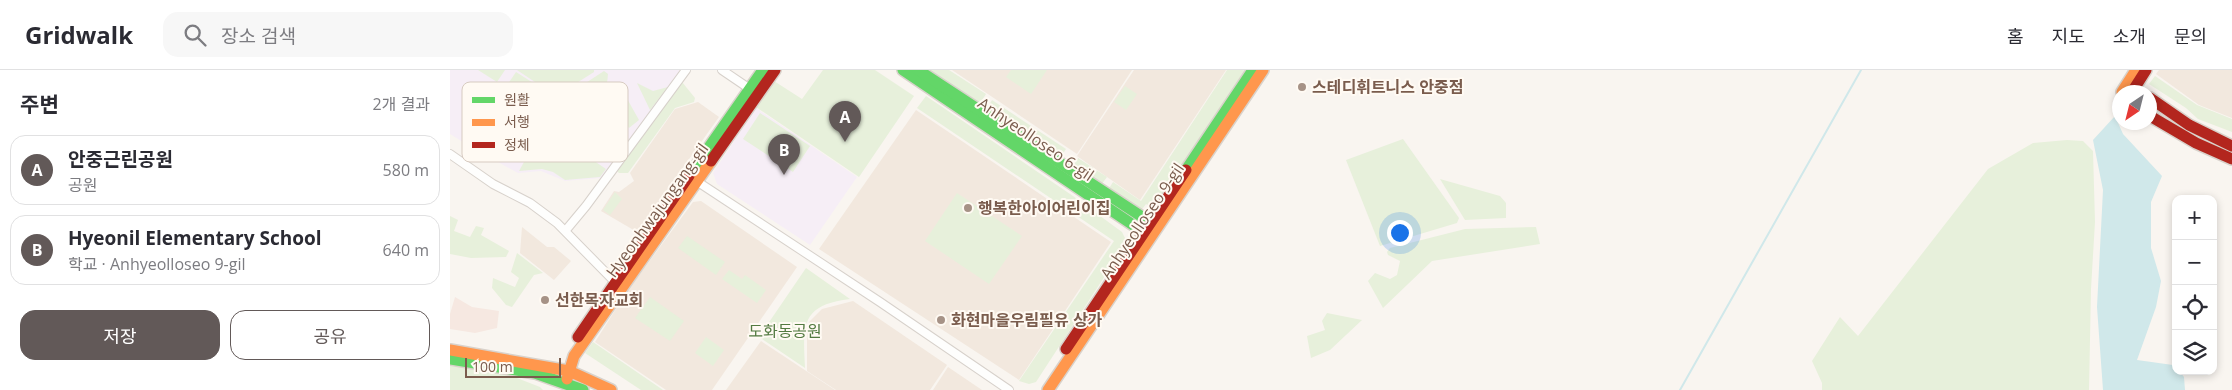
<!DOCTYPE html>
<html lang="ko">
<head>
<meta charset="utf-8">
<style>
	body { margin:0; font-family:"Open Sans","Noto Sans KR",sans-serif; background:#f7f7f7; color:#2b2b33 }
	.controls { position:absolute; right:15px; bottom:15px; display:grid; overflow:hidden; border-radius:10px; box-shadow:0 2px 8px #0003 }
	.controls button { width:45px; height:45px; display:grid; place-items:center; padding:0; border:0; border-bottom:1px solid #e1e1e2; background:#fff; color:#2b2b33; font:25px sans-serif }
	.compass { position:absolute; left:1662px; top:15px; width:45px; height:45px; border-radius:50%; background:#fff; box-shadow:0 2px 8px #0003; rotate:215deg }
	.scale { position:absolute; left:15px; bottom:12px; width:96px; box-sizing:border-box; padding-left:5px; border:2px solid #7a5c4d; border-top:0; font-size:14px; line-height:18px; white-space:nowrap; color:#7a5c4d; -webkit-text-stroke:4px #fffaf3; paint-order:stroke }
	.you { position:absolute; left:949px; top:162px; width:18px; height:18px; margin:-12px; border:4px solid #fff; border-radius:50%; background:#1a73e8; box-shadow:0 0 0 8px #1a73e833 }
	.badge { display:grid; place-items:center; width:32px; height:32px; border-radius:50%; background:#625958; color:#fff; font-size:16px; font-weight:700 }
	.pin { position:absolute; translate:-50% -41px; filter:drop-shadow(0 1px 2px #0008) }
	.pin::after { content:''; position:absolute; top:26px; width:18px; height:15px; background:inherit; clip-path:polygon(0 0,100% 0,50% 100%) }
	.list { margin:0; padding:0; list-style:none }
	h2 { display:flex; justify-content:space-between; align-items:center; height:65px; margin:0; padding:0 20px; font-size:21px }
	h2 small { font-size:16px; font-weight:400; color:#7c7c81 }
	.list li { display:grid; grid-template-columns:32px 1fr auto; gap:15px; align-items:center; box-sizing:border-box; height:70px; margin:0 10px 10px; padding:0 10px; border:1px solid #e1e1e2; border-radius:15px }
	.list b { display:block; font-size:19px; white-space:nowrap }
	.list p { margin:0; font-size:16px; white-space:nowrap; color:#7c7c81 }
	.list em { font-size:16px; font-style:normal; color:#7c7c81 }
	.actions { display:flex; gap:10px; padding:15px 20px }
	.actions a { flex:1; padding:11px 0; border:1px solid #625958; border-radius:15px; text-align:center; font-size:18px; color:#625958 }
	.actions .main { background:#625958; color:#fff }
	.icon { flex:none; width:28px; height:28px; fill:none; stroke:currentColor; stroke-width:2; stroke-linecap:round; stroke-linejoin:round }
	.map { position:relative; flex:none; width:1782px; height:320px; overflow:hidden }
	header { display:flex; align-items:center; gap:30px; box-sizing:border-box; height:70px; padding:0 25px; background:#fff; border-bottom:1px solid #e1e1e2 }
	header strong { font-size:24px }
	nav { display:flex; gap:28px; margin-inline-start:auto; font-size:18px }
	.search { width:350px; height:45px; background:#f7f7f7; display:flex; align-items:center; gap:12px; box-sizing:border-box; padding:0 18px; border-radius:15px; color:#7c7c81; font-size:19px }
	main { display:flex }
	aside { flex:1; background:#fff }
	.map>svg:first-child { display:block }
</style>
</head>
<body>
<header>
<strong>Gridwalk</strong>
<div class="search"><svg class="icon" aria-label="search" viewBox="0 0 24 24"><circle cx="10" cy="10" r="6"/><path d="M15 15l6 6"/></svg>장소 검색</div>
<nav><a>홈</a><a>지도</a><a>소개</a><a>문의</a></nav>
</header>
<main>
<aside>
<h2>주변<small>2개 결과</small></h2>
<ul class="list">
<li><span class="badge">A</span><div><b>안중근린공원</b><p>공원</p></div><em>580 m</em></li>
<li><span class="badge">B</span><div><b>Hyeonil Elementary School</b><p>학교 · Anhyeolloseo 9-gil</p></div><em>640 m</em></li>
</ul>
<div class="actions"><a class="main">저장</a><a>공유</a></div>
</aside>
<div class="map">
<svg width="1782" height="320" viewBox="0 0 1782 320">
	<rect width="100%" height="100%" fill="#f9f5f0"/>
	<g fill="#f2e8de">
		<polygon points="502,0 682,0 627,84"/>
		<polygon points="684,0 776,0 690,130 627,86"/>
		<polygon points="1709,0 1782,0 1782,48 1749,35 1706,4"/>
		<polygon points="248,32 269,47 187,162 151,141 164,121 169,122 184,111 180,103 225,39"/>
		<polygon points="466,40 661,172 569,310 369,179"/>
		<polygon points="251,131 347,197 262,320 216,320 145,272 176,223 243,132"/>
		<polygon points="72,157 97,177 104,177 121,191 104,210 70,183"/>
		<polygon points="403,231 497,295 480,320 386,320 357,301 357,262 359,252 372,239"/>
		<polygon points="311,271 385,320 276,320"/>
		<polygon points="498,297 532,320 483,320"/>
	</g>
	<polygon fill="#f6e8e1" points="5,227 22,237 49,241 47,258 25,263 0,259 0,244"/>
	<g fill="#f6eef6">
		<polygon points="0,0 229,0 230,3 151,108 115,111 91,101 68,103 46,91 46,79 36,72 29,82 0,64"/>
		<polygon points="306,38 407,107 360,175 267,114 263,103"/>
	</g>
	<g fill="#e7f0db">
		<polygon points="28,0 55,0 47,12"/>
		<polygon points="67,0 144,0 144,2 106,26"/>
		<polygon points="373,0 425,0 464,26 409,107 306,37 324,11 352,29"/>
		<polygon points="478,0 499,0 536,24 529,35"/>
		<polygon points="561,0 597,0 581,24 556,7"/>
		<polygon points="777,0 793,0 796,2 702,138 696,134 690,142 658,120 663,112 691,131"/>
		<path d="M154 1 158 4C157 18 154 24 144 34H134L125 20Z"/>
		<polygon points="66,2 96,21 85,37 55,18"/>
		<polygon points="1705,6 1747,35 1782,49 1782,62 1748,49 1736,38 1699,14"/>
		<polygon points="232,12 245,28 244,32 225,38 178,103 169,103 166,100"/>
		<polygon points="187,13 203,21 218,17 200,40"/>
		<polygon points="675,16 687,24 676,40 664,32"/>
		<path d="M171 18 189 50 179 58C169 44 169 35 171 18Z"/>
		<polygon points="476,26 623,126 672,162 677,172 586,312 579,314 569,311 664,171 467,38"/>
		<polygon points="542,30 616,79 610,88 536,40"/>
		<polygon points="310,43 360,76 343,102 293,69"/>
		<polygon points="55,60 76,74 84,62 87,64 89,62 101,70 105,64 156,99 150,107 115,110 103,102 92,99 69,101 74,92 54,80"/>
		<polygon points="953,69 1009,148 1007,153 930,176 896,90"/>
		<polygon points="1617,70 1633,71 1643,81 1645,152 1641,219 1639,320 1372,320 1372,313 1362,291 1390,247 1408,266 1538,99 1583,73"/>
		<polygon points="628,88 657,107 651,115 623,96"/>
		<polygon points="990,109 1050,126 1056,133 1056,148 1015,150"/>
		<polygon points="165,122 172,129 160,145 153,140"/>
		<polygon points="507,123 572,166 539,214 475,171"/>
		<polygon points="0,146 8,150 4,161 20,167 26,156 34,158 31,165 59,181 56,187 21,188 0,184"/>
		<polygon points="1086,157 1090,174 982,191 933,238 918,211 925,203 940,209 947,205 950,191 938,185 937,182 940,178 1015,159"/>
		<polygon points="237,166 275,192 266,205 228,178"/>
		<polygon points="67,183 93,203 84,205 62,237 56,235 42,218 43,208 65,217 69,208 61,202"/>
		<path d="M356 198 400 229C350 235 353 256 355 298L309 267Z"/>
		<polygon points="279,200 292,209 295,205 316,220 307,233 272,209"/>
		<polygon points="200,227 234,251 220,271 185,248"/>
		<polygon points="877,243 912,250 880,280 861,288 857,266 875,260 872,251"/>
		<polygon points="256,267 274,280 263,296 245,283"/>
		<polygon points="143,272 213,320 191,320 135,283"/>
		<polygon points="0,296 49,301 90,317 93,320 0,320"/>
	</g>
	<polygon fill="#d0e8ea" points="1665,46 1673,64 1712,106 1701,132 1701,178 1711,211 1706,237 1687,290 1723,295 1726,301 1729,301 1734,307 1735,320 1653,320 1647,237 1653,120 1643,70"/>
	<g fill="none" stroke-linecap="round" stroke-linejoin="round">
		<polyline stroke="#d0e8ea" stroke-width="2" points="1230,320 1411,0"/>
		<g stroke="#d7d1cb" stroke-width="10">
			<g id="street">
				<polyline points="272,0 300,19"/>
				<polyline points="0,84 43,114 80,133 107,153 165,212 166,216"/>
				<polyline points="248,112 430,232 559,320"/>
				<polyline points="116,160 136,136 236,0"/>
			</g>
		</g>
		<g stroke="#d9d2cb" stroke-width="14">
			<g id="fast">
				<polyline points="453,0 698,165"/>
				<polyline points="468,0 706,156"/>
				<polyline points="736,100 803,0"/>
				<polyline points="239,106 313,0"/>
				<polyline points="0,289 85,303 133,320"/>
			</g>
		</g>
		<g stroke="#d9d2cb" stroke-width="14">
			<g id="slow">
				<polyline points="1672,22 1686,0"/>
				<polyline points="0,280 119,301 161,320"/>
				<polyline points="117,309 124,286 261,91"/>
				<polyline points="598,320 813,0"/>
			</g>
		</g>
		<g stroke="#d9d2cb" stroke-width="14">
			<g id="jam">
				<polyline points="1682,22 1696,0"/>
				<polyline points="1700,28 1739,55 1782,76"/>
				<polyline points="1700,46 1746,73 1782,89"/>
				<polyline points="261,91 325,0"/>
				<polyline points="128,267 239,106"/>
				<polyline points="616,279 736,100"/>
			</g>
		</g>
		<use href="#street" stroke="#fefefd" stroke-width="8"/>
		<use href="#fast" stroke="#63d668" stroke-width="11"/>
		<use href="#slow" stroke="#ff974d" stroke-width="11"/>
		<use href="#jam" stroke="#b3261e" stroke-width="11"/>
	</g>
	<g fill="#a69286" stroke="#fffaf3" stroke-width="2">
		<circle cx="852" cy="17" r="5"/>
		<circle cx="518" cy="138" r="5"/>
		<circle cx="95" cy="230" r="5"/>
		<circle cx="491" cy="250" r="5"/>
	</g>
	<g text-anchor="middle" stroke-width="4" stroke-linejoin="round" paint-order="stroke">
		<g font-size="16" font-weight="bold" fill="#7a5c4d" stroke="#fffaf3" text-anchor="start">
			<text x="862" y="23">스테디휘트니스 안중점</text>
			<text x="528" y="144">행복한아이어린이집</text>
			<text x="105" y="236">선한목자교회</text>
			<text x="501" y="256">화현마을우림필유 상가</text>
		</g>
		<g font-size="16" fill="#7a5c4d" stroke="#fffaf3">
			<text transform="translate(586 69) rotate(34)" y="6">Anhyeolloseo 6-gil</text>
			<text transform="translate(207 140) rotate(-54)" y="6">Hyeonhwajungang-gil</text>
			<text transform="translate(692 151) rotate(-56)" y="6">Anhyeolloseo 9-gil</text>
		</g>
		<g font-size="16" fill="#537a41" stroke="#fffaf3">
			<text x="335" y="267">도화동공원</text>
		</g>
	</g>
	<rect x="12" y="12" width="166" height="80" rx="8" fill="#fffaf3" stroke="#d7cbc1" stroke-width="1"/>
	<rect x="22" y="27" width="23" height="6" fill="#63d668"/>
	<rect x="22" y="49" width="23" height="7" fill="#ff974d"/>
	<rect x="22" y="72" width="23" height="6" fill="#b3261e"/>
	<g font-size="14" fill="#7a5c4d">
		<text x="54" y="35">원활</text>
		<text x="54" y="57">서행</text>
		<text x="54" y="80">정체</text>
	</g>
</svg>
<div class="controls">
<button>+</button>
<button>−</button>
<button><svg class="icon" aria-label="locate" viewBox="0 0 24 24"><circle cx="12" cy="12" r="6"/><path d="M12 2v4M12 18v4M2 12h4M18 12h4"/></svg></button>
<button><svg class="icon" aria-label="layers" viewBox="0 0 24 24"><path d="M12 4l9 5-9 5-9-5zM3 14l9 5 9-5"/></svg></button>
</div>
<svg class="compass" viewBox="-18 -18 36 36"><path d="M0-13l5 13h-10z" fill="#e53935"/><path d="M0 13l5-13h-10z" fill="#7c7c81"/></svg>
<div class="scale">100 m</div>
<div class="you"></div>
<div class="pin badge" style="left:395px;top:72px">A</div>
<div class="pin badge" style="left:334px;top:105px">B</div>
</div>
</main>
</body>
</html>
